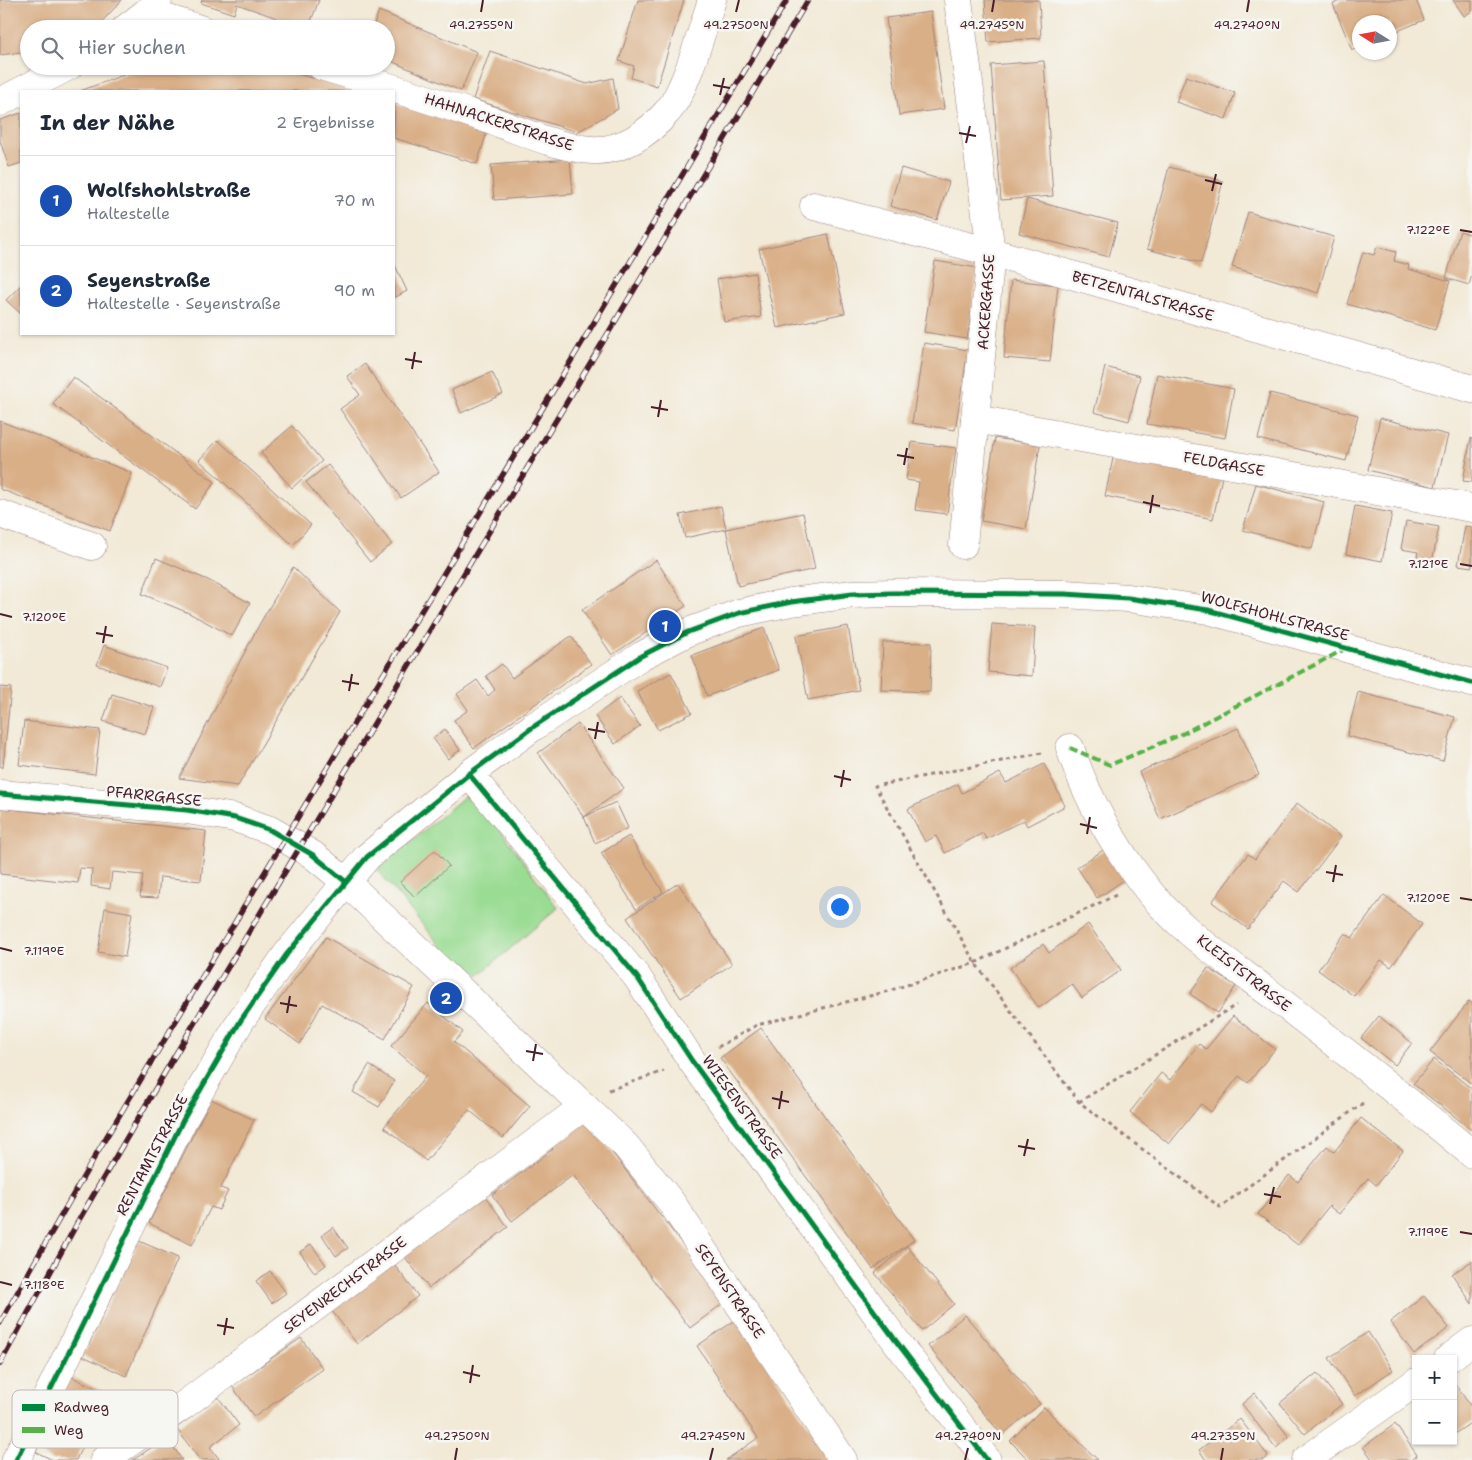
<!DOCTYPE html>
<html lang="de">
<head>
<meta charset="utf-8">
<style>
	body { margin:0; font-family:"Shantell Sans",sans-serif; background:#f6f6f7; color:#1f2937 }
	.controls { position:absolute; right:15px; bottom:15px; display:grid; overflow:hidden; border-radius:0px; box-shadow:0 1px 4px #0004 }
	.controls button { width:45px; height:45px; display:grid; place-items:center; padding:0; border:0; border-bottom:1px solid #e0e1e3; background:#fff; color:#1f2937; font:25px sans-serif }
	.compass { position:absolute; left:1352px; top:15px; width:45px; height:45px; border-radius:50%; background:#fff; box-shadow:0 1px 4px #0004; rotate:281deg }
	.you { position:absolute; left:839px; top:906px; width:18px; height:18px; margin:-12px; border:4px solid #fff; border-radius:50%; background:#1a73e8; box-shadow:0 0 0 8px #1a73e833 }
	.badge { display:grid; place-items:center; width:32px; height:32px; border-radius:50%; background:#b5179e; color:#fff; font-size:16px; font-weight:700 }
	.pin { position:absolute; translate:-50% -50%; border:2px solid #fff; box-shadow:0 1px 5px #0006 }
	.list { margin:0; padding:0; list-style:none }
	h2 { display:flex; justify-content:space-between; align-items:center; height:65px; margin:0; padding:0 20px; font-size:21px }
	h2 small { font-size:16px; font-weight:400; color:#747a83 }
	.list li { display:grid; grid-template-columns:32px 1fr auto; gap:15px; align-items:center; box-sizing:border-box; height:90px; padding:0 20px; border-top:1px solid #e0e1e3 }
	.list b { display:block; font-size:19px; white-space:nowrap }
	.list p { margin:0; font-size:16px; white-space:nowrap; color:#747a83 }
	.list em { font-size:16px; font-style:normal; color:#747a83 }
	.icon { flex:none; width:28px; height:28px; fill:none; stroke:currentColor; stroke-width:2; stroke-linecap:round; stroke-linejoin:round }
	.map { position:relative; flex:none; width:1472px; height:1460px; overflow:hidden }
	.search { position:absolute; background:#fff; box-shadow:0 1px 4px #0004; left:20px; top:20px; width:375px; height:55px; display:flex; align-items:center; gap:12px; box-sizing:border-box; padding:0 18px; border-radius:28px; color:#747a83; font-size:19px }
	.panel { position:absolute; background:#fff; box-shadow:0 1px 4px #0004; left:20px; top:90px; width:375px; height:245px; border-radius:0px }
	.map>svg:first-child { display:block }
</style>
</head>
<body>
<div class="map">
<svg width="1472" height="1460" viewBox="0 0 1472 1460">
	<rect width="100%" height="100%" fill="#f6f6f2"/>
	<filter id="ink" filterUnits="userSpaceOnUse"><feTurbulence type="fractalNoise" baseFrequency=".02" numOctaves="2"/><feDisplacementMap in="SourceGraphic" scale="10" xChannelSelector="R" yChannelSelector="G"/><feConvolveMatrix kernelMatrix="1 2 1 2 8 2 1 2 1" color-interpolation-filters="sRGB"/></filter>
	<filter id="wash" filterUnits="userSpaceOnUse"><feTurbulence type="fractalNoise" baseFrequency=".0096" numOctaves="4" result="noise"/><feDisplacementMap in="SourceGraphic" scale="20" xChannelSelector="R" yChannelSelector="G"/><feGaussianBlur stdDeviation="1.12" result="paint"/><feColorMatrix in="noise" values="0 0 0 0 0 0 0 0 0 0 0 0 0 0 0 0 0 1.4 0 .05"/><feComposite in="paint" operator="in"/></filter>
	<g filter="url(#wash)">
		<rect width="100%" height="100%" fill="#f2e9d6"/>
		<polygon fill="#9adc93" stroke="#727e5f" points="471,791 558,908 471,982 377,870"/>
		<g id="blocks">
			<g fill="#d9af87">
				<polygon points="0,0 122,0 95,29 29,29 29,51 0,55"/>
				<polygon points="202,0 319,0 308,29 237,4 234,14 201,3"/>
				<polygon points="638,0 684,0 657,86 631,78 634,66 619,61"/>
				<polygon points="985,0 1039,0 1041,38 988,42"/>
				<polygon points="1342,0 1416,0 1424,20 1390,34 1390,22 1360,22 1360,47 1352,50 1333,4"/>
				<polygon points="1453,0 1472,0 1472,11 1464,16"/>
				<polygon points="379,11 477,52 461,91 386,59 386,29 372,29"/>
				<polygon points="931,12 944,109 899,115 886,18"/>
				<polygon points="490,51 587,84 613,78 618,109 577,132 473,99"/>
				<polygon points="1044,61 1053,196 1001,200 991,65"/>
				<polygon points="148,66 267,66 362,91 80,91"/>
				<polygon points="1186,76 1235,93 1226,119 1176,102"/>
				<polygon points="395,103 487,132 477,164 394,138"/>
				<polygon points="21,113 21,163 9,167 0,141 0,120"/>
				<polygon points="570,159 573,194 494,200 491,165"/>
				<polygon points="1169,167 1223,181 1201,263 1147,249"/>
				<polygon points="901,168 949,182 937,220 890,206"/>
				<polygon points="1027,199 1118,223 1109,257 1019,233"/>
				<polygon points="1248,212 1334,237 1318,293 1232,267"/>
				<polygon points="1460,231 1472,235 1472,275 1469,285 1446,278"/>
				<polygon points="828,234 845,313 777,328 759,249"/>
				<polygon points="1377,247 1396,252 1394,261 1409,265 1408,269 1450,281 1435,330 1347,304 1363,252 1374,255"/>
				<polygon points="935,261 978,268 967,339 924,332"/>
				<polygon points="394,263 407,291 394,298"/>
				<polygon points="755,273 761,317 724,322 717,279"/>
				<polygon points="1011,280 1058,285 1050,362 1004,358"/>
				<polygon points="21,285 21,314 6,300"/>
				<polygon points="924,343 968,350 955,430 912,423"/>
				<polygon points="365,364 439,472 401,498 340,409 360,395 347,376"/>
				<polygon points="1105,367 1140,376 1129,421 1094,412"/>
				<polygon points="492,372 503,394 461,413 452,390"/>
				<polygon points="1157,374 1234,389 1225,438 1147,424"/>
				<polygon points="73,377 215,482 195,509 53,404"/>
				<polygon points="1270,393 1358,415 1346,461 1258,439"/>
				<polygon points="1380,418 1448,435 1435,487 1368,470"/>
				<polygon points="0,421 132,473 110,531 0,489"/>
				<polygon points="292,426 322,461 292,488 261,453"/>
				<polygon points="995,438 1040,445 1026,529 981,521"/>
				<polygon points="1471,438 1472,439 1472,482 1463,481"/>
				<polygon points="218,440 311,525 293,545 199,460"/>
				<polygon points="912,442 956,448 947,514 915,510 919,482 906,480"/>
				<polygon points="1115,449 1223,472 1213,519 1105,496"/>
				<polygon points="328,465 392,544 370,562 306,482"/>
				<polygon points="1256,484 1324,502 1312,549 1243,530"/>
				<polygon points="721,506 726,529 803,513 815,569 738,586 726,529 685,538 680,515"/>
				<polygon points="1355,506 1392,513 1382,561 1346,554"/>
				<polygon points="1406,521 1439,527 1431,568 1415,565 1418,552 1401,549"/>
				<polygon points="1465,526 1472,527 1472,567 1458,565"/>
				<polygon points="156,558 208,580 250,603 232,636 189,613 142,594"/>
				<polygon points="656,560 686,606 612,655 582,610"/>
				<polygon points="293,567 340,612 238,786 179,778 259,625"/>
				<polygon points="992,624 1035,627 1032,676 988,672"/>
				<polygon points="848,626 859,690 808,700 796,636"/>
				<polygon points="764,628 779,670 707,696 692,655"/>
				<polygon points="571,636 591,664 474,748 454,720 468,710 457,694 477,680 488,696 495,690 486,676 502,664 512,678"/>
				<polygon points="883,642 931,643 930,692 881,690"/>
				<polygon points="104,645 167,668 160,687 97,665"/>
				<polygon points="671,673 692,713 658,730 637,691"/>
				<polygon points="0,687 11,688 3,767 0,767"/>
				<polygon points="1358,692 1455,717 1443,761 1347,736"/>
				<polygon points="112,694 154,707 145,734 103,721"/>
				<polygon points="620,698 640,726 615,744 595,716"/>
				<polygon points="24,721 100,730 95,774 19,765"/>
				<polygon points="578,724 624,788 584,817 616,802 628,828 595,843 584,817 538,753"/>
				<polygon points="1238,728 1259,775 1160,819 1139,772"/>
				<polygon points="445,729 460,750 448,759 433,738"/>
				<polygon points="1044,764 1065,806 1027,826 1024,820 986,839 983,833 945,853 936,836 925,842 908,809 958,784 962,793 1000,773 1006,783"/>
				<polygon points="1297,803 1341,837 1299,892 1284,881 1248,929 1212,902 1248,854 1255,859"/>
				<polygon points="0,808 206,831 201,881 160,877 158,898 140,897 143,875 112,872 110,889 91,886 92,869 80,868 78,883 0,874"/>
				<polygon points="629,836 663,892 636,909 601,853"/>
				<polygon points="1105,849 1124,880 1097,898 1077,867"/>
				<polygon points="435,850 449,866 415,897 400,882"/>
				<polygon points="678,883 732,964 681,998 627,918"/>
				<polygon points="1384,895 1422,924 1391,967 1381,960 1354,996 1318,970 1345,933 1352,938"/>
				<polygon points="105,908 132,913 125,957 98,952"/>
				<polygon points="1088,924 1121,970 1082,998 1072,984 1039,1008 1010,968 1043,944 1049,953"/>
				<polygon points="326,937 414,987 385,1039 322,1004 300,1044 265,1019"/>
				<polygon points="1208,968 1236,986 1218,1013 1190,994"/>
				<polygon points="1469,1001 1472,1003 1472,1084 1430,1052"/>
				<polygon points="428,1003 463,1032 454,1042 530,1106 503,1138 469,1110 426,1161 384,1127 426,1076 391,1046"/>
				<polygon points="1233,1016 1275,1049 1248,1083 1239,1076 1211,1112 1201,1104 1169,1144 1130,1112 1161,1073 1170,1080 1199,1044 1206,1049"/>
				<polygon points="1379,1016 1412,1043 1395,1065 1361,1038"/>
				<polygon points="761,1028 914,1240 873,1269 720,1058"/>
				<polygon points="1434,1059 1472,1089 1472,1130 1413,1084"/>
				<polygon points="369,1065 394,1081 379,1107 353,1092"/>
				<polygon points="211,1099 254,1120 221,1188 228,1191 219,1210 211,1207 192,1245 149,1223"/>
				<polygon points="584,1116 726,1301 690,1328 573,1175 512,1221 492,1195 553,1149 548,1143"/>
				<polygon points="1361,1118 1403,1151 1376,1185 1368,1178 1339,1214 1329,1206 1298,1245 1258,1214 1289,1175 1298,1182 1327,1146 1334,1152"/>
				<polygon points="484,1195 508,1227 429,1288 404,1256"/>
				<polygon points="333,1227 348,1248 336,1256 322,1235"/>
				<polygon points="139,1241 178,1258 126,1376 83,1356"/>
				<polygon points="311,1244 326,1265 315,1273 300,1252"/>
				<polygon points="907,1246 954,1304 922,1331 875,1273"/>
				<polygon points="1472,1261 1472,1304 1452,1274"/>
				<polygon points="393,1263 418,1296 357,1344 332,1311"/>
				<polygon points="270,1271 286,1293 272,1303 256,1281"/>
				<polygon points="1424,1296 1449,1328 1414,1354 1390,1322"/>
				<polygon points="965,1315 1040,1404 1002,1435 928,1346"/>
				<polygon points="737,1319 831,1460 726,1460 758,1438 697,1346"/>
				<polygon points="1368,1332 1393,1370 1355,1396 1329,1358"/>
				<polygon points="301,1338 323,1369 254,1417 232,1386"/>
				<polygon points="1317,1373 1342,1404 1305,1434 1280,1403"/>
				<polygon points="70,1376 106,1393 76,1460 53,1460 36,1452"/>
				<polygon points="1453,1381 1472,1408 1472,1422 1453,1435"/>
				<polygon points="1255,1393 1289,1437 1276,1448 1242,1404"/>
				<polygon points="218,1397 239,1425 210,1447 220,1460 200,1460 176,1428"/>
				<polygon points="1044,1407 1070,1433 1098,1460 1029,1460 1010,1441"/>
				<polygon points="1240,1419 1268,1456 1263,1460 1206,1460 1199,1450"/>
				<polygon points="1395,1424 1417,1455 1411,1460 1373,1460 1363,1447"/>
				<polygon points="167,1437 182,1460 132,1460 139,1456"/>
			</g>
		</g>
	</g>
	<g filter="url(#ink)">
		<use href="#blocks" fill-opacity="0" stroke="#9e8480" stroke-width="1"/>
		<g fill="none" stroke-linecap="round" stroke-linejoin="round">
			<g stroke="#9e8480" stroke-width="29">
				<g id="minor">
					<polyline points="958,0 991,252 963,545"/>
					<polyline points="147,12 200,29"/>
					<polyline points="125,29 147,12 158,0"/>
					<path d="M321 66C377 83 432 100 487 119 520 130 557 148 592 150 621 152 649 133 667 112 686 91 702 29 712 0"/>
					<polyline points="0,102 69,66"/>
					<polyline points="814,206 991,252 1472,389"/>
					<polyline points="975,419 1472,508"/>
					<polyline points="0,514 92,546"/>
					<path d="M1070 748C1086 795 1111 841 1141 881 1176 929 1230 963 1276 998 1342 1049 1408 1100 1472 1154"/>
					<polyline points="469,774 637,977 692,1061 896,1341 987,1460"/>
					<polyline points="0,794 187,810 235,818 270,830 313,855 346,882 626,1146 671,1202 843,1460"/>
					<polyline points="1448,1359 1472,1341"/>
					<polyline points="16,1460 183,1120 241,1020 287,954 367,857 469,774 533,727 641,656 688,632 739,613 791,602 853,594 894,593 1065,594 1128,598 1208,610 1472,683"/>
					<polyline points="104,1460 184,1405 583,1107"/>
					<polyline points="1306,1460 1416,1382"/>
				</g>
			</g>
			<g stroke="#9e8480" stroke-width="3" stroke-dasharray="4 4" stroke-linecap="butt">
				<polyline points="1042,753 875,786 975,963 1079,1102 1220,1207 1363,1103"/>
				<polyline points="718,1047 757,1025 885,992 975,963 1116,895"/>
				<polyline points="609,1090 664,1071"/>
				<polyline points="1079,1102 1236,1005"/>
			</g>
			<use href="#minor" stroke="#fff" stroke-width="28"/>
			<g stroke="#4a1f2b" stroke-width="5.5">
				<g id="rail">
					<polyline points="0,1323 98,1151 787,0"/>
					<polyline points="0,1364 80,1218 171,1062 808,0"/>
				</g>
			</g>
			<use href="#rail" stroke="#f6f6f2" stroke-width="4" stroke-dasharray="11" stroke-linecap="butt"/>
			<polyline stroke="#57b146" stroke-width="4" stroke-dasharray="8 4" stroke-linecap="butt" points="1070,748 1110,765 1182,734 1347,648"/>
			<g stroke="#f6f6f2" stroke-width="8">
				<g id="cycleway">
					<polyline points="469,774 637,977 692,1061 896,1341 987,1460"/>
					<polyline points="0,794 187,810 235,818 270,830 313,855 346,882"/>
					<polyline points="16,1460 183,1120 241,1020 287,954 367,857 469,774 533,727 641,656 688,632 739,613 791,602 853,594 894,593 1065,594 1128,598 1208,610 1472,683"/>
				</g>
			</g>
			<use href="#cycleway" stroke="#00873e" stroke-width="5"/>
		</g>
	</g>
	<path fill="none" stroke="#4a1f2b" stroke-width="2" d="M481 12 483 0M736 12 739 0M992 12 994 0M1247 12 1249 0M713 85 730 88M720 95 724 78M959 133 976 136M966 143 970 126M1205 180 1222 184M1212 191 1216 174M1460 230 1472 232M405 359 422 362M412 369 415 352M651 407 668 410M658 417 661 400M897 455 914 458M904 465 907 448M1143 502 1160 506M1150 513 1153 495M1460 564 1472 566M0 614 12 617M96 633 113 636M103 643 106 626M342 681 359 684M349 691 352 674M588 729 605 732M595 739 598 722M834 776 851 780M841 787 844 770M1080 824 1097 828M1087 834 1090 817M1326 872 1343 875M1333 882 1336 865M1460 898 1472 900M0 948 12 951M280 1003 297 1006M287 1013 290 996M526 1051 543 1054M533 1061 536 1044M772 1098 789 1102M779 1109 782 1091M1018 1146 1035 1149M1024 1156 1028 1139M1264 1194 1281 1197M1270 1204 1274 1187M1460 1232 1472 1234M0 1282 12 1285M217 1325 234 1328M224 1335 227 1318M463 1372 480 1376M470 1383 473 1365M455 1460 457 1448M710 1460 713 1448M965 1460 968 1448M1221 1460 1223 1448"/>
	<g text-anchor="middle" stroke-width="5" stroke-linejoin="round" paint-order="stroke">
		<g font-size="15" fill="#4a1f2b" stroke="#f6f6f2">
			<text transform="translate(499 122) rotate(18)" y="5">HAHNACKERSTRASSE</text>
			<text transform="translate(1143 296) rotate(16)" y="5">BETZENTALSTRASSE</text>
			<text transform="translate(986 302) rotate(-86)" y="5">ACKERGASSE</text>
			<text transform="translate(1224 464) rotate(10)" y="5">FELDGASSE</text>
			<text transform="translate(1275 616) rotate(15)" y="5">WOLFSHOHLSTRASSE</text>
			<text transform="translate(154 796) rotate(6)" y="5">PFARRGASSE</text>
			<text transform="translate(1244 973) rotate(38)" y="5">KLEISTSTRASSE</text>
			<text transform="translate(742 1107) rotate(54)" y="5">WIESENSTRASSE</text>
			<text transform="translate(152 1155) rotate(-62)" y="5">RENTAMTSTRASSE</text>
			<text transform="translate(345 1285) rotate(-37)" y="5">SEYENRECHSTRASSE</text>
			<text transform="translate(730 1291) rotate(56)" y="5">SEYENSTRASSE</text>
		</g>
	</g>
	<rect x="12" y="1390" width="166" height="58" rx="8" fill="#f6f6f2" stroke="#c2b6b6" stroke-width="1"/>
	<rect x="22" y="1404" width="23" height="7" fill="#00873e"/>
	<rect x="22" y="1427" width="23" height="6" fill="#57b146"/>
	<g font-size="14" fill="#4a1f2b">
		<text x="54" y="1412">Radweg</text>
		<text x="54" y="1435">Weg</text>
	</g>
	<g font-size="12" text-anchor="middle" fill="#4a1f2b" stroke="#f6f6f2" stroke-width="5" stroke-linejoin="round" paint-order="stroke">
		<text x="481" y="29">49.2755°N</text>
		<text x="736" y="29">49.2750°N</text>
		<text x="992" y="29">49.2745°N</text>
		<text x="1247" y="29">49.2740°N</text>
		<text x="1428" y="234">7.122°E</text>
		<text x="1428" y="568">7.121°E</text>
		<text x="44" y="621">7.120°E</text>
		<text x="1428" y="902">7.120°E</text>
		<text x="44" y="955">7.119°E</text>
		<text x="1428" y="1236">7.119°E</text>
		<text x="44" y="1289">7.118°E</text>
		<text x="457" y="1440">49.2750°N</text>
		<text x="713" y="1440">49.2745°N</text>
		<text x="968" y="1440">49.2740°N</text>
		<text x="1223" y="1440">49.2735°N</text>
	</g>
</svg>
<div class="controls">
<button>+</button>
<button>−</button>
</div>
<svg class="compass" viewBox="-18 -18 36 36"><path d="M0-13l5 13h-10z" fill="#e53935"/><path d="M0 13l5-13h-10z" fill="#747a83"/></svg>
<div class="you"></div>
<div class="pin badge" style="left:665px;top:626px;background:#1a4fb4">1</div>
<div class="pin badge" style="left:446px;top:998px;background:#1a4fb4">2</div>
<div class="search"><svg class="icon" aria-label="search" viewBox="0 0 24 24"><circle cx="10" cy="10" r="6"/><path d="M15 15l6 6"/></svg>Hier suchen</div>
<section class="panel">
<h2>In der Nähe<small>2 Ergebnisse</small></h2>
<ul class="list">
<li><span class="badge" style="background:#1a4fb4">1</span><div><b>Wolfshohlstraße</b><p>Haltestelle</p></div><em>70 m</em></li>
<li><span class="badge" style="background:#1a4fb4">2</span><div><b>Seyenstraße</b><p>Haltestelle · Seyenstraße</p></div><em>90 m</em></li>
</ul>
</section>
</div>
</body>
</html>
